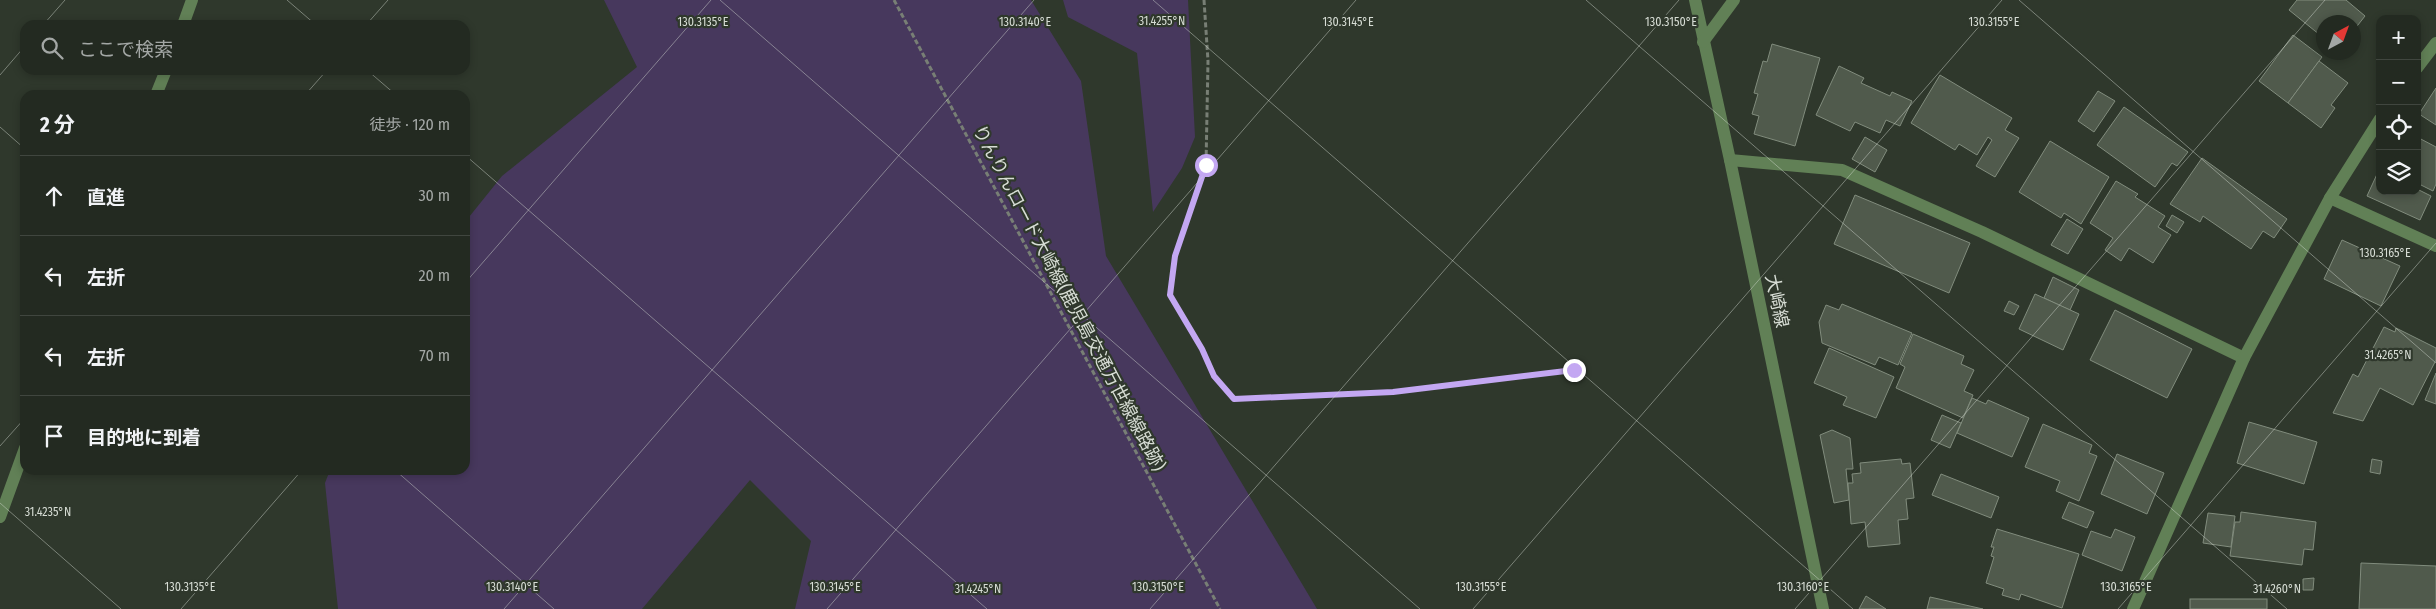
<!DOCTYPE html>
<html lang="ja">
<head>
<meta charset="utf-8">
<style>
	body { margin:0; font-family:"Fira Sans Condensed","Noto Sans JP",sans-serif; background:#2b322a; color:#f1f3f6 }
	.controls { position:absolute; right:15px; top:15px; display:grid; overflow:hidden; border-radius:10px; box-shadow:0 2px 8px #0003 }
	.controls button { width:45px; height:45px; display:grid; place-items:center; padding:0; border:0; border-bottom:1px solid #40463f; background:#232a21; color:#f1f3f6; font:25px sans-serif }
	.compass { position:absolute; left:2316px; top:15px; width:45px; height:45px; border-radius:50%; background:#232a21; box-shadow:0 2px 8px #0003; rotate:41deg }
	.stop { position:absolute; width:15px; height:15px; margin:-11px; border:4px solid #c3a7f2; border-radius:50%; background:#fff }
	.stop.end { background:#c3a7f2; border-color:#fff; box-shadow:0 1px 5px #0008 }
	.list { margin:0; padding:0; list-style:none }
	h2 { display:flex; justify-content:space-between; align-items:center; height:65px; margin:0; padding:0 20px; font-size:21px }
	h2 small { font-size:16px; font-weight:400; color:#a3a7a5 }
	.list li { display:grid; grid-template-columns:32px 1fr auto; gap:15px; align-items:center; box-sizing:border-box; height:80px; padding:0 20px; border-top:1px solid #40463f }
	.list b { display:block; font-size:19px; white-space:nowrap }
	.list em { font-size:16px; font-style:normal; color:#a3a7a5 }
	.icon { flex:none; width:28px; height:28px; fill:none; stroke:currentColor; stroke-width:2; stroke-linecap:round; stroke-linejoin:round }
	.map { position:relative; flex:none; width:2436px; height:609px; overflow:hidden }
	.search { position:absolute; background:#232a21; box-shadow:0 2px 8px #0003; left:20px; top:20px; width:450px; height:55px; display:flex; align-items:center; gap:12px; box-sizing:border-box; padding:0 18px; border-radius:15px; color:#a3a7a5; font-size:19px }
	.panel { position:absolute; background:#232a21; box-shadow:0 2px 8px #0003; left:20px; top:90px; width:450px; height:385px; border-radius:15px }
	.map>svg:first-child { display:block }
</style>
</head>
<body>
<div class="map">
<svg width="2436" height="609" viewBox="0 0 2436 609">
	<rect width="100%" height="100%" fill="#2f382c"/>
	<g fill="#47385d">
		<polygon points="604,0 1031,0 1081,81 1106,256 1317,609 795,609 811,541 750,480 642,609 338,609 325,483 330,470 465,470 465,222 502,176 637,67"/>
		<polygon points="1063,0 1188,0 1195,137 1182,168 1153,212 1137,53 1068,17"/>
	</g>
	<g fill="#505a4c" stroke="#818c7d">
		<polygon points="2297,0 2346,0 2365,16 2354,30 2354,22 2324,22 2324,31 2320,35 2289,10"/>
		<polygon points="2293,35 2322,57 2288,103 2259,81"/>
		<polygon points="1772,44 1820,58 1795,146 1754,134 1759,116 1752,114 1758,94 1754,93 1763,61 1767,62"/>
		<polygon points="2319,61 2348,83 2331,105 2335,108 2321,128 2288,103"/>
		<polygon points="1839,66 1864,78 1861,83 1890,96 1892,92 1912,101 1900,126 1886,120 1880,133 1855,122 1850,131 1816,115"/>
		<polygon points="1940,75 2012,118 2005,130 2019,138 1995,177 1976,166 1992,140 1988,137 1977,155 1959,144 1955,150 1911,123"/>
		<polygon points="2436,88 2436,125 2419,114"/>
		<polygon points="2098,91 2115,101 2094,132 2078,121"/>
		<polygon points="2124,107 2188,152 2177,166 2172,163 2155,187 2097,145"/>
		<polygon points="1865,137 1887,150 1875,172 1852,159"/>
		<polygon points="2417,137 2436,147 2436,184 2433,191 2417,183"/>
		<polygon points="2050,141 2109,177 2081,224 2064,213 2061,218 2019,192"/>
		<polygon points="2202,158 2287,219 2274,238 2263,231 2251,249 2203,216 2200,222 2170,204"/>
		<polygon points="2378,172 2380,173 2380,191 2417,191 2417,189 2431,196 2420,220 2367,196"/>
		<polygon points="2116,181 2138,194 2135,197 2165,216 2158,227 2171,235 2153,263 2129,248 2121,261 2105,250 2113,238 2090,223"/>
		<polygon points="1855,195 1970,243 1949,293 1834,244"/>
		<polygon points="2172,215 2184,222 2177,233 2166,226"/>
		<polygon points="2067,219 2083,229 2068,254 2051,245"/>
		<polygon points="2342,240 2400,266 2381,306 2324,279"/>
		<polygon points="2053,277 2079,290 2070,310 2044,298"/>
		<polygon points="2035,294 2079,314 2063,350 2019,329"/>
		<polygon points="2009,301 2019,306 2014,315 2004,311"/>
		<polygon points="1842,304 1912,333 1898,365 1879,357 1875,365 1822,343 1819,322 1826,305 1839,310"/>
		<polygon points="2115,310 2192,349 2167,398 2090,360"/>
		<polygon points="2384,327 2395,332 2396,328 2436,348 2436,360 2413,405 2380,388 2363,421 2333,413 2353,374 2358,377"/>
		<polygon points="1913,334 1964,356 1961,364 1974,370 1964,391 1973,395 1963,418 1896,388 1905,367 1900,364"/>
		<polygon points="1829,348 1894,377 1876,418 1843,405 1847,397 1814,383"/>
		<polygon points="2436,373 2436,404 2425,400"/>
		<polygon points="1972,398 1986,404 1988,400 2029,418 2012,457 1957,433"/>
		<polygon points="1942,415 1961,423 1950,448 1931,440"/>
		<polygon points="2249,422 2317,442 2304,484 2237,463"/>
		<polygon points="2043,424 2092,445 2089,453 2097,456 2079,501 2056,491 2060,481 2025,467"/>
		<polygon points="1832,430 1850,438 1853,469 1846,469 1849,500 1834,503 1820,435"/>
		<polygon points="2117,454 2164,473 2147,514 2101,494"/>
		<polygon points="1901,459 1902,464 1910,463 1914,498 1906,499 1908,519 1898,520 1900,544 1868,547 1865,522 1851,524 1848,483 1853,483 1852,474 1861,473 1860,463"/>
		<polygon points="2372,459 2382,461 2380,474 2370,472"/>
		<polygon points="1941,474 1999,497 1991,518 1932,495"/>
		<polygon points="2069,502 2094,512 2087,528 2062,518"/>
		<polygon points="2241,512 2316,522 2313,550 2304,549 2302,565 2230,556 2235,522 2240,522"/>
		<polygon points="2208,513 2235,516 2231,547 2203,543"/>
		<polygon points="1997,529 2079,554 2062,608 2021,594 2019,600 2002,595 2004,589 1986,583 1994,557 1991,556 1994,547 1991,547"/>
		<polygon points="2115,529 2135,537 2122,571 2082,555 2091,531 2111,538"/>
		<polygon points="2361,563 2436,566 2436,609 2359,609"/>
		<polygon points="2314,578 2313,590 2303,590 2303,579"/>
		<polygon points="1866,596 1886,609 1859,609"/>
		<polygon points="1930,597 1983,609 1927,609"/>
		<rect x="2190" y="599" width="77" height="10"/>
	</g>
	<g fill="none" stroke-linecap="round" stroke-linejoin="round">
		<g stroke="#787f75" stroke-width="3" stroke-dasharray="5 2.5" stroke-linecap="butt">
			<polyline points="894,0 1220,609"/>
			<polyline points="1204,0 1208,61 1206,165 1175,256 1170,295 1202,349 1214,376 1234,399 1393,392 1574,370"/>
		</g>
		<g stroke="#618056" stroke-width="12">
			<polyline points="1695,0 1730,160 1823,609"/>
			<polyline points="183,25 192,0"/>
			<polyline points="1703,42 1734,0"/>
			<polyline points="2417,68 2436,43"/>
			<polyline points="156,95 166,70"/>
			<polyline points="1730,160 1842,170 1982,232 2244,358"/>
			<polyline points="2330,198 2436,246"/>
			<polyline points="0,517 25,448"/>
			<polyline points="2133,609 2244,358 2330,198 2380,119"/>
		</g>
	</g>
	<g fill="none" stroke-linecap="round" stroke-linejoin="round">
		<polyline stroke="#c3a7f2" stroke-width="6" points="1206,165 1175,256 1170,295 1202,349 1214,376 1234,399 1393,392 1574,370"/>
	</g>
	<path fill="none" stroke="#d7ddd5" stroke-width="1" stroke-opacity="0.45" d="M287 0 316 25M720 0 1420 609M1153 0 1853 609M1586 0 2287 609M2019 0 2436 363M43 25 65 0M366 25 388 0M367 70 396 95M0 75 25 46M305 95 327 70M0 127 25 149M465 155 987 609M465 283 711 0M0 446 25 418M395 470 554 609M0 503 121 609M181 609 302 470M504 609 1034 0M827 609 1356 0M1150 609 1679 0M1473 609 2002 0M1795 609 2325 0M2118 609 2436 243"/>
	<g text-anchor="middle" stroke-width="4.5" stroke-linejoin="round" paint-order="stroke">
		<g font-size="18" fill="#d7ddd5" stroke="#2f382c">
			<text transform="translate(1069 298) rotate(62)" y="6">りんりんロード大崎線(鹿児島交通万世線線路跡)</text>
			<text transform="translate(1777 301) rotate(78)" y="6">大崎線</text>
		</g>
	</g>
	<g font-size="12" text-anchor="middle" fill="#d7ddd5" stroke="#2f382c" stroke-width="4.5" stroke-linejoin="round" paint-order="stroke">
		<text x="1162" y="25">31.4255°N</text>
		<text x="703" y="26">130.3135°E</text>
		<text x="1025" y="26">130.3140°E</text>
		<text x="1671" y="26">130.3150°E</text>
		<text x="1994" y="26">130.3155°E</text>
		<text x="1348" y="26">130.3145°E</text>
		<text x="2385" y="257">130.3165°E</text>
		<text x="2388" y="359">31.4265°N</text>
		<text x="48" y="516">31.4235°N</text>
		<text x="190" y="591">130.3135°E</text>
		<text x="512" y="591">130.3140°E</text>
		<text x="835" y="591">130.3145°E</text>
		<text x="1158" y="591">130.3150°E</text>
		<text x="1481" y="591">130.3155°E</text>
		<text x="1803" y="591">130.3160°E</text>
		<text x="2126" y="591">130.3165°E</text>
		<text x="978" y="593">31.4245°N</text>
		<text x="2277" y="593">31.4260°N</text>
	</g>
</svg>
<div class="controls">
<button>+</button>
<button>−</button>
<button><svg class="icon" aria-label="locate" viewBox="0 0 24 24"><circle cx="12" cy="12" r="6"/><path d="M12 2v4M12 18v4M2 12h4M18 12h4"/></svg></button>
<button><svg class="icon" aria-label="layers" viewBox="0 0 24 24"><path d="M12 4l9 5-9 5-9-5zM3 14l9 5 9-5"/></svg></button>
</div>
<svg class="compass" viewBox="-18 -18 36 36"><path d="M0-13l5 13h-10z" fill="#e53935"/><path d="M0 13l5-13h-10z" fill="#a3a7a5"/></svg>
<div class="stop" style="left:1206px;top:165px"></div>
<div class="stop end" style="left:1574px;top:370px"></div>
<div class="search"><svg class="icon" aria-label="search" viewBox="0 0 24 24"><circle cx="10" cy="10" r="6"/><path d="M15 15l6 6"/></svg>ここで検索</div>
<section class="panel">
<h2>2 分<small>徒歩 · 120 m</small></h2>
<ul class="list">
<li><svg class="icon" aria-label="ahead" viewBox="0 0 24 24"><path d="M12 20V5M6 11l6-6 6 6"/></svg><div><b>直進</b></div><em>30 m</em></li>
<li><svg class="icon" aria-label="left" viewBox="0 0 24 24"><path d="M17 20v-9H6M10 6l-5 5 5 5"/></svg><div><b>左折</b></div><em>20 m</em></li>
<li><svg class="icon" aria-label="left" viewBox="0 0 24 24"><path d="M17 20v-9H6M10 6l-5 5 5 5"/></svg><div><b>左折</b></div><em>70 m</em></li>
<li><svg class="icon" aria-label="arrive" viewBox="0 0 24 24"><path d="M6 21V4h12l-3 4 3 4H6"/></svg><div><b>目的地に到着</b></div></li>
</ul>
</section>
</div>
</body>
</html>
